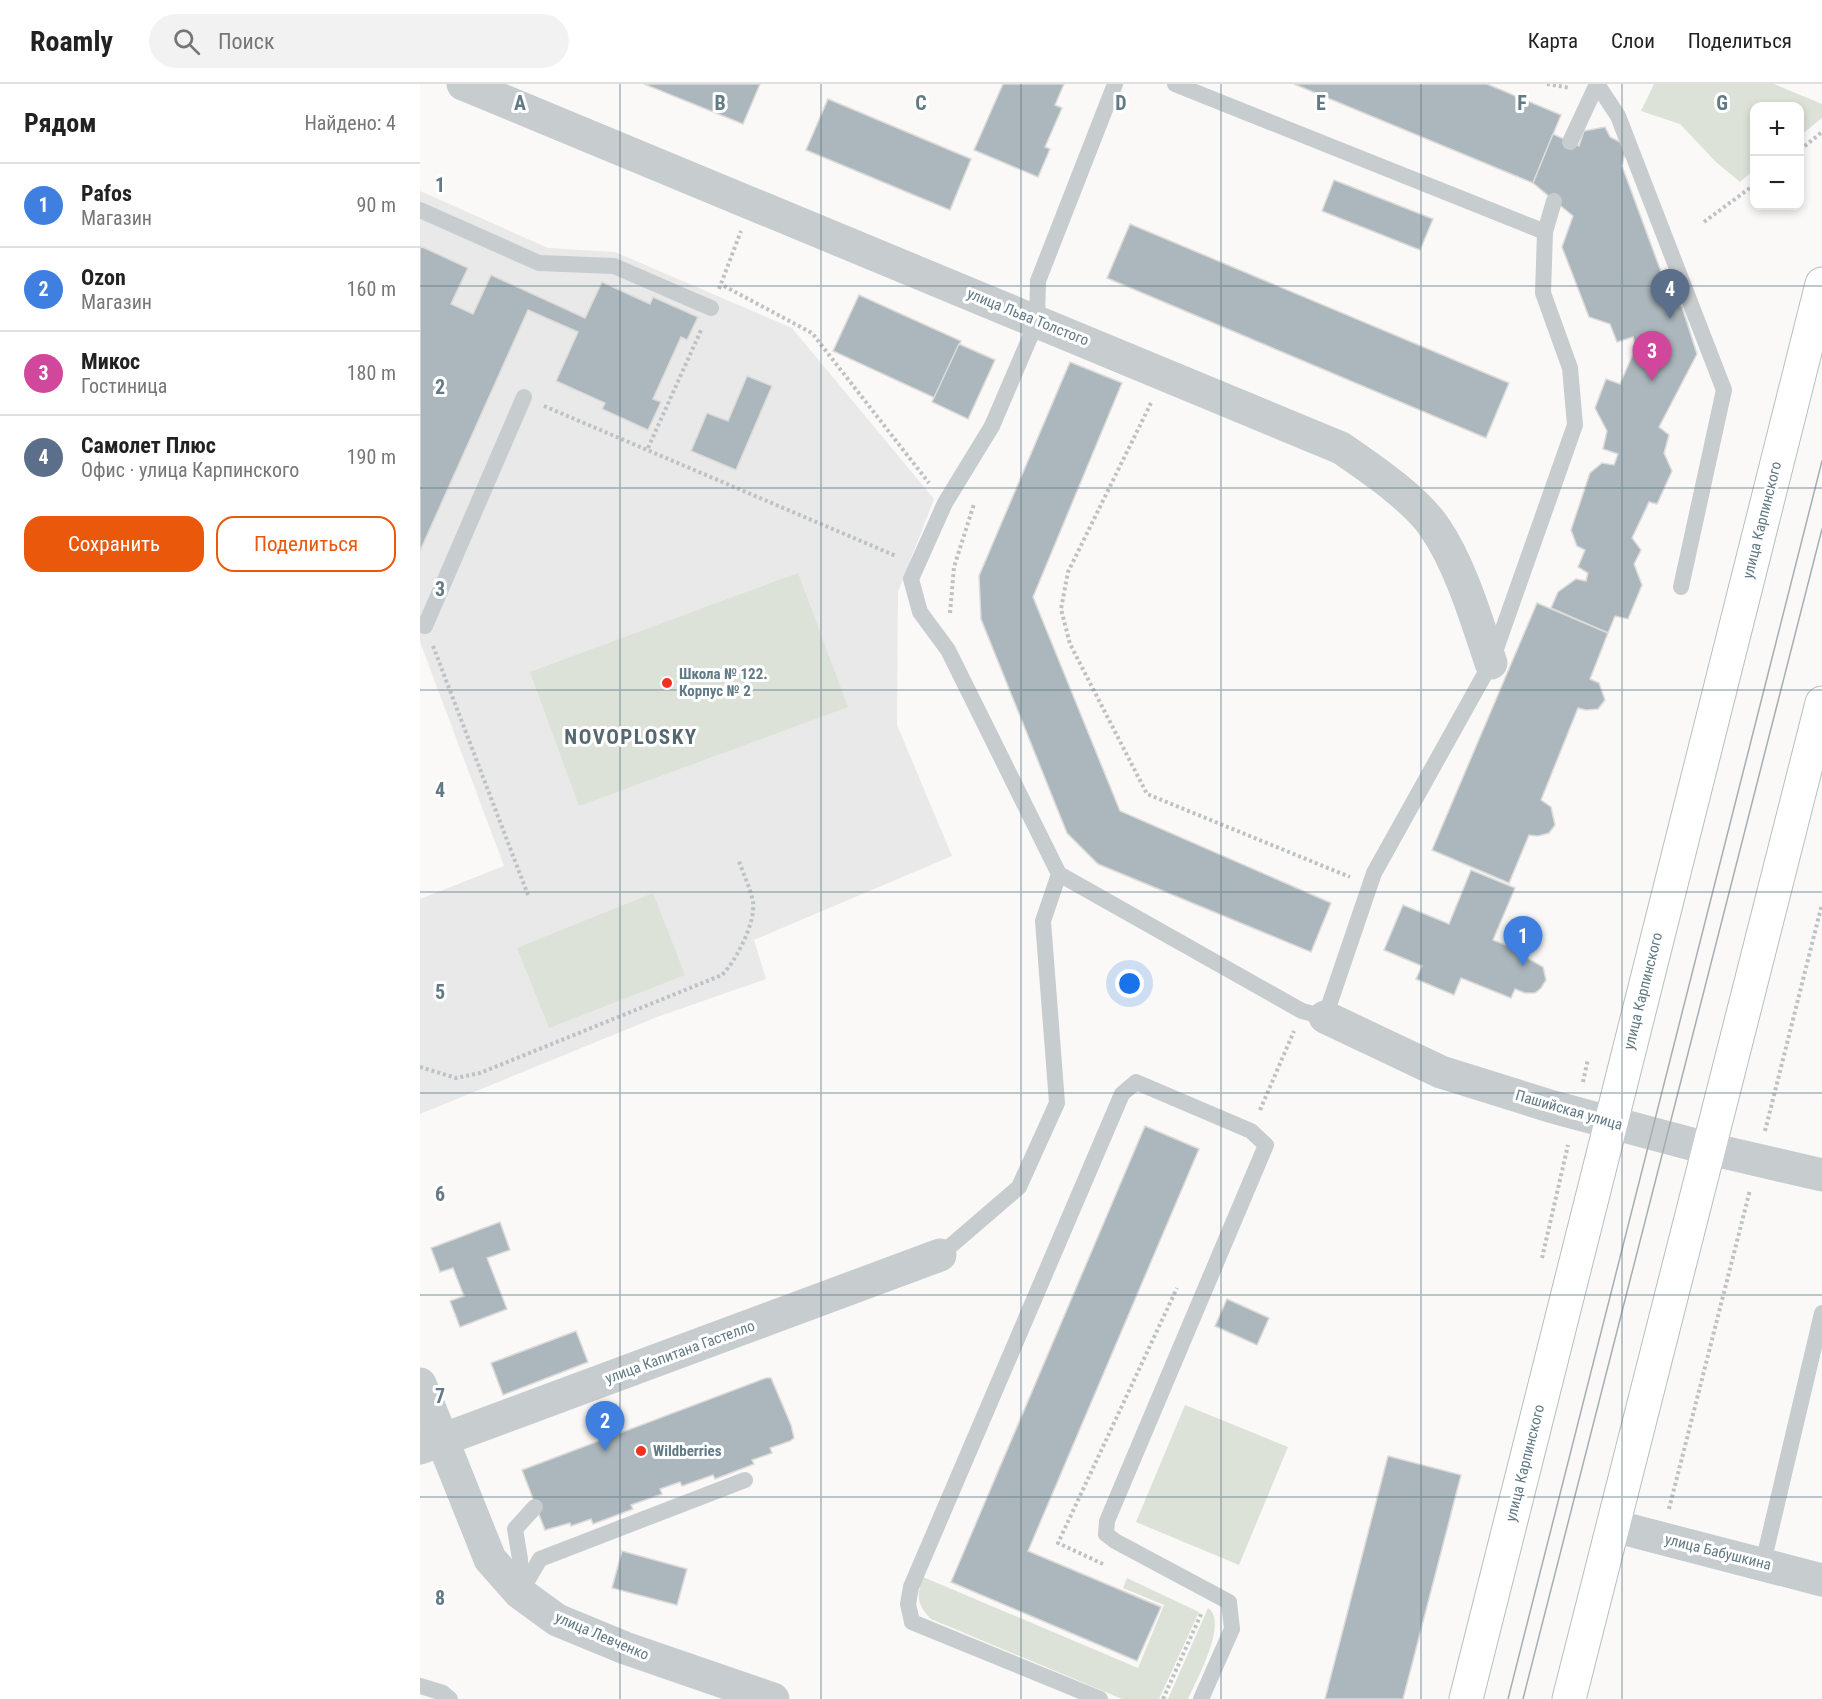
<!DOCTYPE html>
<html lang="ru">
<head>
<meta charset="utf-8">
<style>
	body { margin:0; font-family:"Roboto Condensed",sans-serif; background:#f2f2f2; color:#222 }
	.controls { position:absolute; right:18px; top:18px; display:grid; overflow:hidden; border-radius:12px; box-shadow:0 3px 9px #0003 }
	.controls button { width:54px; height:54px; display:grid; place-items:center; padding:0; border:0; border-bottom:2px solid #e0e0e0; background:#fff; color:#222; font:30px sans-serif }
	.you { position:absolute; left:710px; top:900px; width:21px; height:21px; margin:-15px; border:4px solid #fff; border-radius:50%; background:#1a73e8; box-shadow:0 0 0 9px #1a73e833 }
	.badge { display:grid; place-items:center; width:39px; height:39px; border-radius:50%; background:#ea580c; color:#fff; font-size:20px; font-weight:700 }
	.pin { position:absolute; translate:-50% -50px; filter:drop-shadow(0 2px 3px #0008) }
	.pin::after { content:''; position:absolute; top:32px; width:21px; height:18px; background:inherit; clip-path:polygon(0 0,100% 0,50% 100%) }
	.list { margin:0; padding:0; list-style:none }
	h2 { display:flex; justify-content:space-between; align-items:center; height:78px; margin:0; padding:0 24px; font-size:26px }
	h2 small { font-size:20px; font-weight:400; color:#767676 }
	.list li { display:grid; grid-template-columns:39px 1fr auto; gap:18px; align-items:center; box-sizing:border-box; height:84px; padding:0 24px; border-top:2px solid #e0e0e0 }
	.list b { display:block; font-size:22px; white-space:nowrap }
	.list p { margin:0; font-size:20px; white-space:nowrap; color:#767676 }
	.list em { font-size:20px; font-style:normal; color:#767676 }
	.actions { display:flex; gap:12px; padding:18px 24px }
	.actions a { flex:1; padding:14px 0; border:2px solid #ea580c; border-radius:18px; text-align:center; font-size:21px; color:#ea580c }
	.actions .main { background:#ea580c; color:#fff }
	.icon { flex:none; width:33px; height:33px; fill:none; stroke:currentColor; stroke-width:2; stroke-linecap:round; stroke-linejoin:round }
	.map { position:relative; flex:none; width:1402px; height:1615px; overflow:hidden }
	header { display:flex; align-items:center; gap:36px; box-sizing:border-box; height:84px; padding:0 30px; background:#fff; border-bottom:2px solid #e0e0e0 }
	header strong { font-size:28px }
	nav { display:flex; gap:33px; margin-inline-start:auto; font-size:21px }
	.search { width:420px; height:54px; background:#f2f2f2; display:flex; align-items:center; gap:15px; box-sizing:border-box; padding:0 21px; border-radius:33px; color:#767676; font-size:22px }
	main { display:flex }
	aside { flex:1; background:#fff }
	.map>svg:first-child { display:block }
</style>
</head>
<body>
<header>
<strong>Roamly</strong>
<div class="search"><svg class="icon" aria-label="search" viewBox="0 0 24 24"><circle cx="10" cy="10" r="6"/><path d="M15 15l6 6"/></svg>Поиск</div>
<nav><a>Карта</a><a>Слои</a><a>Поделиться</a></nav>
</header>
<main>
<aside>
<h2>Рядом<small>Найдено: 4</small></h2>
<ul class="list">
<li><span class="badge" style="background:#3f7fe0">1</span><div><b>Pafos</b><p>Магазин</p></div><em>90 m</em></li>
<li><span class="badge" style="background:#3f7fe0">2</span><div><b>Ozon</b><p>Магазин</p></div><em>160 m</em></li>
<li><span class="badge" style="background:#d1479c">3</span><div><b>Микос</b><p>Гостиница</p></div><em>180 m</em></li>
<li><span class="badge" style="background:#5c6f8a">4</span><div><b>Самолет Плюс</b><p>Офис · улица Карпинского</p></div><em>190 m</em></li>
</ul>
<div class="actions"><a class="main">Сохранить</a><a>Поделиться</a></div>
</aside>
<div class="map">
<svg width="1402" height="1615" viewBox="0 0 1402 1615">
	<rect width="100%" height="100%" fill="#faf9f7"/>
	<polygon fill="#e8e9e8" points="0,107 128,164 195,168 372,244 514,415 478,508 477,641 532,772 334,856 346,895 237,933 0,1030 0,815 84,782 0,558"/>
	<g fill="#dce2d8">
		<polygon points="1234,0 1354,0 1402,20 1402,34 1380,52 1380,22 1334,22 1334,86 1320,98 1296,78 1260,40 1221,27"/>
		<polygon points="378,489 428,623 159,722 110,588"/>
		<polygon points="233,809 265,891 129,944 97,864"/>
		<polygon points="765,1321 868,1363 819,1481 716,1438"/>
		<path d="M503 1493 718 1584 744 1521 703 1504 707 1494 779 1528 739 1615H702L511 1535C497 1520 496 1513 503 1493Z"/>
		<path d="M788 1524C809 1538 776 1597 768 1615H748Z"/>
	</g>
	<g fill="#abb7bc" stroke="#dcdbd9" stroke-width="1.5">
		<polygon points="224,0 340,0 323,40"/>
		<polygon points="583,0 644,0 635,21 642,24 625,63 630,65 618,93 554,66"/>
		<polygon points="874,0 1067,0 1141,31 1113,99"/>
		<polygon points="408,15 551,75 530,126 386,66"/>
		<polygon points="1185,43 1190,53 1200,58 1205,68 1202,82 1250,212 1262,223 1277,270 1239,343 1249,351 1244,369 1252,387 1237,420 1229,418 1212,454 1221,466 1214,480 1222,501 1208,535 1195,532 1188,549 1131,524 1138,508 1156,495 1166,497 1168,489 1158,483 1165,466 1157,462 1151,446 1170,389 1182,379 1194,381 1198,370 1183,365 1187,347 1175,324 1186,295 1200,300 1216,263 1213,253 1197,258 1190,240 1169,233 1142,163 1153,132 1113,99 1133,50 1159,62 1164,47"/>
		<polygon points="914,96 1013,135 1000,166 902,127"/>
		<polygon points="710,140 1089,299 1066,354 687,194"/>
		<polygon points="0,162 48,184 31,220 53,230 71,191 165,234 182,198 230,220 233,213 278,233 267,256 261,253 233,315 241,318 228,346 182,325 185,319 136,297 158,248 108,226 0,467"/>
		<polygon points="439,211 541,257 515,314 413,267"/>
		<polygon points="539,260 575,276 548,335 512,318"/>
		<polygon points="650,278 702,299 613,513 700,727 911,819 891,868 678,780 647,749 561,535 559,492"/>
		<polygon points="327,292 352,302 316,386 271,367 287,329 308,337"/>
		<polygon points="1117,519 1188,549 1170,595 1179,599 1185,616 1178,625 1166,626 1158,624 1121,716 1131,723 1135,741 1129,749 1118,752 1109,751 1089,799 1012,766"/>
		<polygon points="1051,786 1095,804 1073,856 1109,870 1107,874 1123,883 1126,896 1121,904 1115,909 1105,909 1095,905 1091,914 1041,894 1034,911 996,895 1002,882 964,866 983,821 1029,840"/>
		<polygon points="725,1042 779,1065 608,1467 741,1523 717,1577 531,1498"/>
		<polygon points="80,1138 90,1166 67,1174 87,1225 40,1243 30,1217 44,1212 33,1184 20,1188 11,1164"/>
		<polygon points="807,1215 849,1234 837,1261 795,1242"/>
		<polygon points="156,1247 168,1278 83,1311 71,1279"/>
		<polygon points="346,1294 351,1294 371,1341 374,1354 370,1357 350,1364 352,1369 332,1376 334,1380 295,1395 293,1391 262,1402 260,1398 240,1405 242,1410 211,1421 213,1425 173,1440 171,1435 151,1442 150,1439 125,1446 102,1386"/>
		<polygon points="968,1372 1041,1391 983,1615 905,1615"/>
		<polygon points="202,1467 267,1485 257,1521 192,1504"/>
	</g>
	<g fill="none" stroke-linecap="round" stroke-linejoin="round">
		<g stroke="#b7bec1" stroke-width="35">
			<g id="primary">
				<polyline points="1046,1615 1402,200"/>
				<polyline points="1149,1615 1402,619"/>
			</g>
		</g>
		<g stroke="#bec2c4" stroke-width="4" stroke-dasharray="3 3" stroke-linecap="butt">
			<polyline points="1127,0 1150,4"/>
			<polyline points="1380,66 1402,48"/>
			<polyline points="1284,138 1334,101"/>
			<polyline points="304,202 392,249 509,399"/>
			<polyline points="299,205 321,147"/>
			<polyline points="731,319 648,488 641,525 650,560 727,710 930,793"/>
			<polyline points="124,322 476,472"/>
			<polyline points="228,364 282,244"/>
			<polyline points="530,529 534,483 554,420"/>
			<polyline points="13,562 108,811"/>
			<path d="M0 983 36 994 60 989 302 891C316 877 336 838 333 818 331 805 323 790 319 777"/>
			<polyline points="1163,998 1168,975"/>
			<polyline points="840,1026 874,947"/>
			<polyline points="1345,1047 1402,820"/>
			<polyline points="1122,1174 1148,1061"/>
			<polyline points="1249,1425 1330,1106"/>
			<polyline points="683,1480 638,1459 757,1204"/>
			<polyline points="743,1615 782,1528"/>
		</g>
		<g stroke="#c7cccf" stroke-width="16">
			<polyline points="695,0 618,197 617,237 572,342 525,419 491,495 500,528 528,566 639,790 882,927 905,933 954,789 1071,579 1155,341 1150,284 1123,209 1125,148 1134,117"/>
			<polyline points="755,0 1125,148"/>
			<polyline points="1177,0 1198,32 1304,306 1261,503"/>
			<polyline points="1150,58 1177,0"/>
			<polyline points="0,126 119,179 194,182 291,224"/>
			<polyline points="0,540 5,542 104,313"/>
			<polyline points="520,1171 599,1103 637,1019 623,837 639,790"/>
			<polyline points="115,1423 95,1445 100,1475 100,1509 120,1475 325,1396"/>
			<polyline points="1343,1479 1402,1229"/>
			<polyline points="0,1602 23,1609 30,1615"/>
			<polyline points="680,1615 492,1538 488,1520 491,1503 702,1010 716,998 831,1047 846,1061 687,1437 686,1450 695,1457 809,1518 812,1545 781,1615"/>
		</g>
		<g stroke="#c7cccf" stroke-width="33">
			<path d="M43 0 921 364C950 384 996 415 1015 444 1040 480 1057 537 1071 579"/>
			<polyline points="905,933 1021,988 1133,1023 1290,1065 1402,1091"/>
			<polyline points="0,1300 70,1475 100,1509 137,1536 205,1564 353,1615"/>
			<polyline points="0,1364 520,1171"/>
			<polyline points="1194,1442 1402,1496"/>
		</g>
		<use href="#primary" stroke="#fff" stroke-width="33"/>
		<g stroke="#a5aeb3" stroke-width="1.5">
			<polyline points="1088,1615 1402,377"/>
			<polyline points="1103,1615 1402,445"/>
		</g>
	</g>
	<path fill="none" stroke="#627a85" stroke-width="1.5" stroke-opacity="0.55" d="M200 0V1615M401 0V1615M601 0V1615M801 0V1615M1001 0V1615M1202 0V1615M0 202H1402M0 404H1402M0 606H1402M0 808H1402M0 1009H1402M0 1211H1402M0 1413H1402"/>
	<g fill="#f2311f" stroke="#fff" stroke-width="2">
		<circle cx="247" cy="599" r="6"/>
		<circle cx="221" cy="1367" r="6"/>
	</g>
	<g text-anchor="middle" stroke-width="6" stroke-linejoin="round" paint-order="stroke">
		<g font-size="15" fill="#627a85" stroke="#fff">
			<text transform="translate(608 233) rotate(22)" y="5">улица Льва Толстого</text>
			<text transform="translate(1342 436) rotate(-76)" y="5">улица Карпинского</text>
			<text transform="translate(1223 907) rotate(-76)" y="5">улица Карпинского</text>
			<text transform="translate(1149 1026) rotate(16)" y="5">Пашийская улица</text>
			<text transform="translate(260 1268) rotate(-20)" y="5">улица Капитана Гастелло</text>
			<text transform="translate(1105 1379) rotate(-76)" y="5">улица Карпинского</text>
			<text transform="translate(1298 1468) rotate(14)" y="5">улица Бабушкина</text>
			<text transform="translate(182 1552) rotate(23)" y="5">улица Левченко</text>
		</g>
		<g font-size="15" font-weight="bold" fill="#627a85" stroke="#fff" text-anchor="start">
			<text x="259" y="595">Школа № 122.<tspan x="259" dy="17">Корпус № 2</tspan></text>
			<text x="233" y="1372">Wildberries</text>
		</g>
		<g font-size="21" font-weight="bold" letter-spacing="1.5" fill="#55676f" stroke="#fff">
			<text x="211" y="660">NOVOPLOSKY</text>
		</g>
	</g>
	<g font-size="20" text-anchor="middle" font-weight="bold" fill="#627a85" stroke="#fff" stroke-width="6" stroke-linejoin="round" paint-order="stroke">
		<text x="100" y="26">A</text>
		<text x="300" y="26">B</text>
		<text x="501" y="26">C</text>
		<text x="701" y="26">D</text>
		<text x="901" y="26">E</text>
		<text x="1102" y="26">F</text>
		<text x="1302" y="26">G</text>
		<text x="20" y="108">1</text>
		<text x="20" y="310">2</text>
		<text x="20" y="512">3</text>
		<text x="20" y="713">4</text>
		<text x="20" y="915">5</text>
		<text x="20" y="1117">6</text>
		<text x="20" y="1319">7</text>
		<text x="20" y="1521">8</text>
	</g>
</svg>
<div class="controls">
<button>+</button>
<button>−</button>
</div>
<div class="you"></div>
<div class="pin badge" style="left:1103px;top:882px;background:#3f7fe0">1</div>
<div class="pin badge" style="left:185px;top:1367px;background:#3f7fe0">2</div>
<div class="pin badge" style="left:1232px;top:297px;background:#d1479c">3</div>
<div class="pin badge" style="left:1250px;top:235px;background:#5c6f8a">4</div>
</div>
</main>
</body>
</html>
